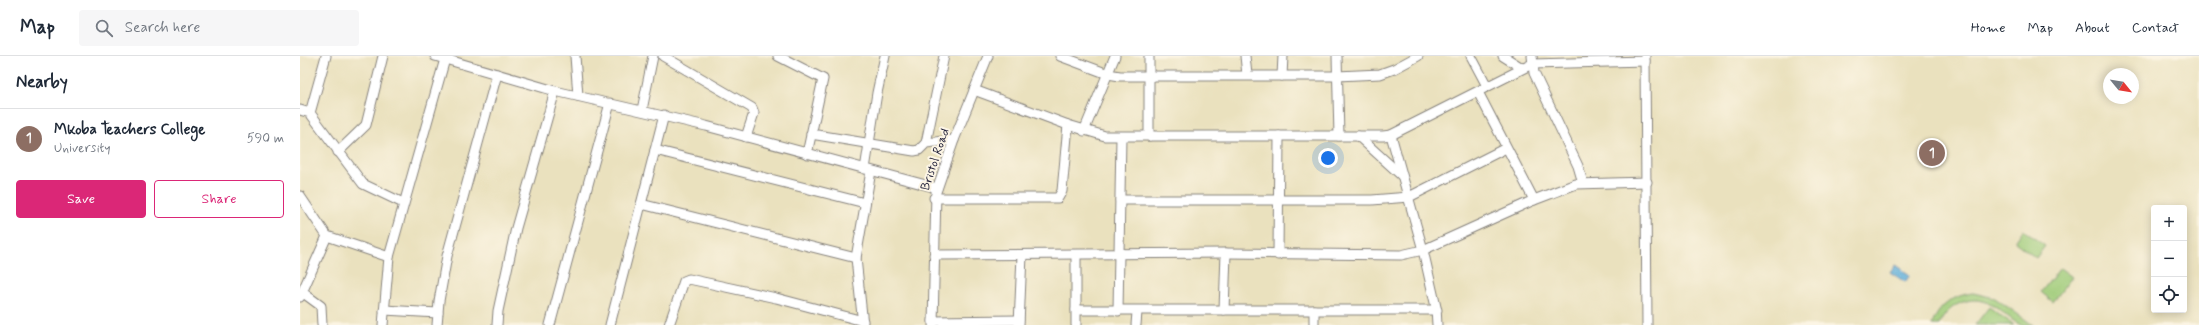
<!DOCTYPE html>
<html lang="en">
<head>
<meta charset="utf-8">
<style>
	body { margin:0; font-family:Mynerve,sans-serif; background:#f6f6f7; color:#1f2937 }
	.controls { position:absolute; right:12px; bottom:12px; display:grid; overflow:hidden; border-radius:4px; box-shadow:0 2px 10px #0003 }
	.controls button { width:36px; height:36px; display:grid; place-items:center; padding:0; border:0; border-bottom:1px solid #e0e1e3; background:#fff; color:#1f2937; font:20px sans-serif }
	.compass { position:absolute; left:1803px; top:12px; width:36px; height:36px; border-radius:50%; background:#fff; box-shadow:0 2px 10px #0003; rotate:120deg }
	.you { position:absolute; left:1028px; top:102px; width:14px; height:14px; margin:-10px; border:3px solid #fff; border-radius:50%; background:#1a73e8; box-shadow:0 0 0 6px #1a73e833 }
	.badge { display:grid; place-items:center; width:26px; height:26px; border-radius:50%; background:#db2777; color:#fff; font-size:13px; font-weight:700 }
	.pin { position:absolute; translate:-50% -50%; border:2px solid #fff; box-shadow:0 1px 4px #0006 }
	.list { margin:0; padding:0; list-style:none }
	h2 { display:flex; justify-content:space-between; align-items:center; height:52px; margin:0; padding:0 16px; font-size:17px }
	h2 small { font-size:13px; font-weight:400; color:#747a83 }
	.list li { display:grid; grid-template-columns:26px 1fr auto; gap:12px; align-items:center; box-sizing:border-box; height:60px; padding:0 16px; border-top:1px solid #e0e1e3 }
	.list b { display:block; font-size:15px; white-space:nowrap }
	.list p { margin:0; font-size:13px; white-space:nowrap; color:#747a83 }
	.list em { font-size:13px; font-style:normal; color:#747a83 }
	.actions { display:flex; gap:8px; padding:12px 16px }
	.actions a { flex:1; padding:9px 0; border:1px solid #db2777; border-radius:4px; text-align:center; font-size:14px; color:#db2777 }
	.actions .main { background:#db2777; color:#fff }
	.icon { flex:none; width:22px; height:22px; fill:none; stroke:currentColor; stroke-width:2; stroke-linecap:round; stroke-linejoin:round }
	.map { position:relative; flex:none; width:1899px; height:269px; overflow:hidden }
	header { display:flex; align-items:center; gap:24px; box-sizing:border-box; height:56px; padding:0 20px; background:#fff; border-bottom:1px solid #e0e1e3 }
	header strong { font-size:19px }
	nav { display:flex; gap:22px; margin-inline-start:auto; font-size:14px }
	.search { width:280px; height:36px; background:#f6f6f7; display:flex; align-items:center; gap:10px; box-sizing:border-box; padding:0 14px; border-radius:4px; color:#747a83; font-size:15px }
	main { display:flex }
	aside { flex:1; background:#fff }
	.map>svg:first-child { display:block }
</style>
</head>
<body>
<header>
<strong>Map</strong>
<div class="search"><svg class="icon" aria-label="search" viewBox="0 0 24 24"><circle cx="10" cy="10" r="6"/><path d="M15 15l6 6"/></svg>Search here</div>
<nav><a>Home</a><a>Map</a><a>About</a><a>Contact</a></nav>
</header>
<main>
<aside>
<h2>Nearby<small></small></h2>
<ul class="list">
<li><span class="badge" style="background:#8d6e63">1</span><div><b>Mkoba Teachers College</b><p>University</p></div><em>590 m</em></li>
</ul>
<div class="actions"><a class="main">Save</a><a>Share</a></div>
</aside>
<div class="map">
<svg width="1899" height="269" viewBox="0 0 1899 269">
	<rect width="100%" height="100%" fill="#fcf5e5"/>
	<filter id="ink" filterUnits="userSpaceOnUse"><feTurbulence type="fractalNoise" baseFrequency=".025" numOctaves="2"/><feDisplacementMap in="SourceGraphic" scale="8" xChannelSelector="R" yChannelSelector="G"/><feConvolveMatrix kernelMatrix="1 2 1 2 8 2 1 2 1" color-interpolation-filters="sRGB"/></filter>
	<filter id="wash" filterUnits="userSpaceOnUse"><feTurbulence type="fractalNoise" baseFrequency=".012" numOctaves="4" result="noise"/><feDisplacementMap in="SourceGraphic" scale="16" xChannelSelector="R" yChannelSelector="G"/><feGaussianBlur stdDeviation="0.9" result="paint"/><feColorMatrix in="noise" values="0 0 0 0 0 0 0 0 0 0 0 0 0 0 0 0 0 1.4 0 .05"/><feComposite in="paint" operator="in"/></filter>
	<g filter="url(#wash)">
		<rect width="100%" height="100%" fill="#eae1be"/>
		<g fill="#9ecb78" stroke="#60765a">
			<polygon points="1723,174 1745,190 1736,202 1715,186"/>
			<polygon points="1760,212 1772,221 1753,246 1741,236"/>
			<path d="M1673 237 1695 242 1733 269C1729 269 1724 269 1721 269 1711 265 1702 254 1693 249 1672 237 1648 248 1639 269H1632C1638 250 1654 239 1673 237Z"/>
			<polygon points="1689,251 1714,269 1675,269"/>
		</g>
		<polygon fill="#5faed9" stroke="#40688a" points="1595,209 1610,219 1605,226 1590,216"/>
	</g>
	<g filter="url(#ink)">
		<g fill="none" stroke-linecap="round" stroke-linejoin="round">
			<g stroke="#86827c" stroke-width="11">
				<g id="minor">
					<polyline points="135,0 255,35 406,70 637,132"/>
					<polyline points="275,0 278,40"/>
					<polyline points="363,0 452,52 454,57 446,81"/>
					<polyline points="478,0 523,23 507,98"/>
					<polyline points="760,0 808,18 820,20 1037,20 1080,18 1094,13 1118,0"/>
					<polyline points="945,0 947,19"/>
					<polyline points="1037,0 1039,80"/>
					<polyline points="1171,0 1187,30"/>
					<polyline points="1203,0 1222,12"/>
					<polyline points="1232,0 1234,17 1278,110 1283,127"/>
					<polyline points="1345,0 1347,269"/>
					<polyline points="982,20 983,0"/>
					<polyline points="674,34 768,69 805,80 1083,80 1091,79 1232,8 1345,5"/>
					<polyline points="1178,36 1234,144"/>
					<polyline points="0,54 10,57 63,128 103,147"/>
					<polyline points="342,54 353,0"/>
					<polyline points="10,57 26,0"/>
					<polyline points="784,75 815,0"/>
					<polyline points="511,78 614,95 619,94 626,87 654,84"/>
					<polyline points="1091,79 1123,194 1136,251 1137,269"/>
					<polyline points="849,80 849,0"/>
					<polyline points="1058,80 1102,120"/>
					<polyline points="626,87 644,0"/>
					<polyline points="355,94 565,147"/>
					<polyline points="38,96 66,69 83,0"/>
					<polyline points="565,113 577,37 585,0"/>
					<polyline points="0,140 27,180 89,201"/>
					<polyline points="634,142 758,142 762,135 768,69"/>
					<polyline points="820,144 1072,144 1109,141 1206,92"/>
					<polyline points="341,148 556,202"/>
					<polyline points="634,199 926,197 1101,199 1123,194 1234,144 1276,128 1347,126"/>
					<polyline points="978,199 979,80"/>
					<polyline points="2,236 21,250 22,269"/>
					<polyline points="0,241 27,180"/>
					<polyline points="84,254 138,257"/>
					<polyline points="776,254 1137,254"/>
					<polyline points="924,254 926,197"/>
					<polyline points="818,255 821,81"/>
					<polyline points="633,265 719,264"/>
					<polyline points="83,269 89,201 145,3"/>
					<polyline points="137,269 139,245 147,200 197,18"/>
					<polyline points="197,269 198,255 216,172 255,35"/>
					<polyline points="250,269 310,47"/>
					<polyline points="310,269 364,59"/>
					<polyline points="369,269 384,225 389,223 476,242 563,265"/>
					<polyline points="563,269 556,202 571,115"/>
					<polyline points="633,269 636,136 654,84 688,0"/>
					<polyline points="719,269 722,199"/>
					<polyline points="776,269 776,199"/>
					<polyline points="836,269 837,256"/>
					<polyline points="1014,269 1014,254"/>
				</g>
			</g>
			<use href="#minor" stroke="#fff" stroke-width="9"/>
		</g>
	</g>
	<g text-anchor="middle" stroke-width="4" stroke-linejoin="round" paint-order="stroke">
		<g font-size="13" fill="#22223b" stroke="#fcf5e5">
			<text transform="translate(634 103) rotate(-71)" y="5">Bristol Road</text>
		</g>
	</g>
</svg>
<div class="controls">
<button>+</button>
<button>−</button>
<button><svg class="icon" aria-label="locate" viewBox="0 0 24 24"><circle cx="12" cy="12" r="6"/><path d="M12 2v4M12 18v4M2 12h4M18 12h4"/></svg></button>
</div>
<svg class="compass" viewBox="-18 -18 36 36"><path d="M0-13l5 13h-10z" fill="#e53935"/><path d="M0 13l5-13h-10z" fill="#747a83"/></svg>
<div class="you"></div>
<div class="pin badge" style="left:1632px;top:97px;background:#8d6e63">1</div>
</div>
</main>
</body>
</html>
